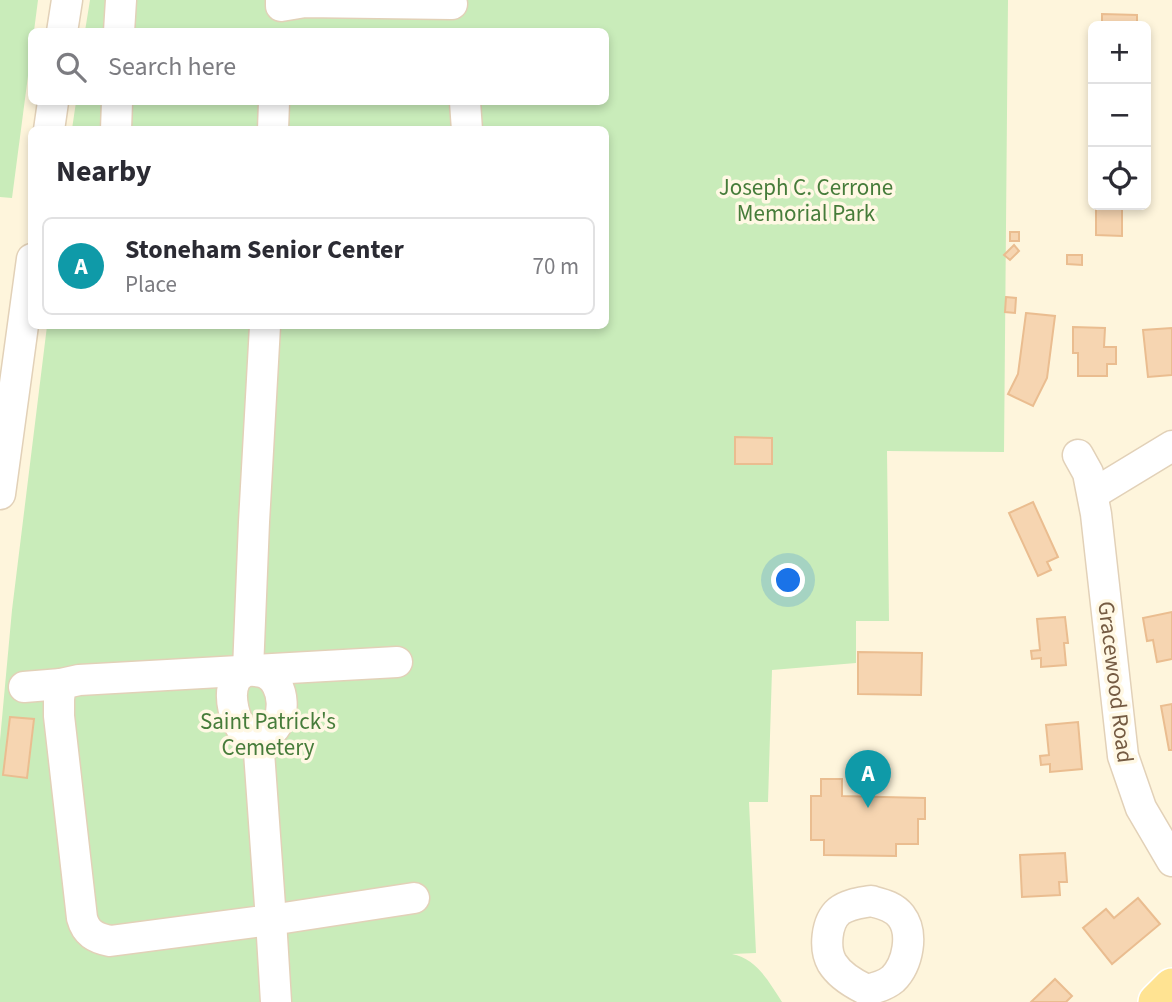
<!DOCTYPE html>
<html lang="en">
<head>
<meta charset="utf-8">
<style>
	body { margin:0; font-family:"Source Sans 3",sans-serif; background:#f2f2f3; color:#2b2b33 }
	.controls { position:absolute; right:21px; top:21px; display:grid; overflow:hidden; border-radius:10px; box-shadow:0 4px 10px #0003 }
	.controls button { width:63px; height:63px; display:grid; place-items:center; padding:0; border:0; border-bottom:2px solid #e1e1e2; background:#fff; color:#2b2b33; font:35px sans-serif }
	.you { position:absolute; left:789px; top:581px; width:24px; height:24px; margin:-18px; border:5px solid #fff; border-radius:50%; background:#1a73e8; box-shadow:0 0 0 10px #1a73e833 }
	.badge { display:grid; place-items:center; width:46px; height:46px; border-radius:50%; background:#0b8043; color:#fff; font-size:23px; font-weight:700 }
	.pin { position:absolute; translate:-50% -58px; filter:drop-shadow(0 2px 4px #0008) }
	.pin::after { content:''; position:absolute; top:37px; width:24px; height:21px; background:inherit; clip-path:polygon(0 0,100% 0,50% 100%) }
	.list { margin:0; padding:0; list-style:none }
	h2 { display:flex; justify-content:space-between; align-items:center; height:91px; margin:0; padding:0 28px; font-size:30px }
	h2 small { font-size:23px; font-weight:400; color:#7c7c81 }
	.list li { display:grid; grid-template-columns:46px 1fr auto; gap:21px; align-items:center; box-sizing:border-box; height:98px; margin:0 14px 14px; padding:0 14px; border:2px solid #e1e1e2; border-radius:10px }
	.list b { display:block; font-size:26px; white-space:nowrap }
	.list p { margin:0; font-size:23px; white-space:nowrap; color:#7c7c81 }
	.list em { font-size:23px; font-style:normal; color:#7c7c81 }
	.icon { flex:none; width:38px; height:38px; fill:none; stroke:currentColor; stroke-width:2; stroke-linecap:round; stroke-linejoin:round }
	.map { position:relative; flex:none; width:1172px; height:1002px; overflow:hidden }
	.search { position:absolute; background:#fff; box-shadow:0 4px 10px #0003; left:28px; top:28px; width:581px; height:77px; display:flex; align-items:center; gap:18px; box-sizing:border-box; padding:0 24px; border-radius:10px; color:#7c7c81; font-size:26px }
	.panel { position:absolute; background:#fff; box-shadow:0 4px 10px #0003; left:28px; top:126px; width:581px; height:203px; border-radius:10px }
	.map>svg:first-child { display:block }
</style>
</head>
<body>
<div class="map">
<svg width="1172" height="1002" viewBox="0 0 1172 1002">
	<rect width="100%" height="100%" fill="#fef5dc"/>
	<g fill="#c9ecba">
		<polygon points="0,0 38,0 34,31 32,32 31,53 12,198 0,197"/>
		<path d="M90 0H1008L1004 452 887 451 889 621H856V663L772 670 768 802H749L756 953 732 954C757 959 769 982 782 1002H0V740L12 610 47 326H606V130L72 129 76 102H606V32L85 31Z"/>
	</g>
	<g fill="#f6d5b1" stroke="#eabd90" stroke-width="2">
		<polygon points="1102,14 1137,15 1137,26 1102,26"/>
		<polygon points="1096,205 1122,205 1122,236 1096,235"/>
		<rect x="1010" y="232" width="9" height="9"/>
		<polygon points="1014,245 1019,251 1010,260 1004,255"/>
		<polygon points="1067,255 1082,255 1082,265 1067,264"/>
		<polygon points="1006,297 1016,298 1015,313 1005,312"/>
		<polygon points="1026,313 1055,316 1047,378 1033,406 1008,394 1018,374"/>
		<polygon points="1073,327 1105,328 1104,347 1116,347 1116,364 1107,364 1107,376 1078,376 1078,353 1073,353"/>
		<polygon points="1172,328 1172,375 1148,377 1143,330"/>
		<polygon points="735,437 772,438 772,464 735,464"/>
		<polygon points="1033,502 1058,557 1047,562 1051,570 1038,576 1009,513"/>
		<polygon points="1172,612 1172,659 1157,662 1153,640 1147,641 1143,618"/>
		<polygon points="1065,617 1068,643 1064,643 1066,665 1041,667 1041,658 1032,659 1031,651 1040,650 1037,619"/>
		<polygon points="858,652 922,653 921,695 858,694"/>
		<polygon points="1172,704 1172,750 1169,750 1161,706"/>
		<polygon points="10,717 34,719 27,778 3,775"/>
		<polygon points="1078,722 1082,769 1050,772 1050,764 1041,765 1040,756 1049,755 1046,725"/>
		<polygon points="821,779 842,779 842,796 925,798 925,819 918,819 918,844 896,844 896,856 824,855 824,840 811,840 811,796 821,796"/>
		<polygon points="1065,853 1067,882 1059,882 1060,895 1022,897 1020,855"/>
		<polygon points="1138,898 1160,924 1112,964 1083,928 1106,909 1114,918"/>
		<polygon points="1055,979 1072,996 1066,1002 1031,1002"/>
	</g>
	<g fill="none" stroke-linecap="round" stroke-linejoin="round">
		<g stroke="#e2d1b8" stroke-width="33">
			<g id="minor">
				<polyline points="281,0 281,6 305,2 452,4"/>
				<polyline points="62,32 67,0"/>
				<polyline points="119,32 121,0"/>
				<polyline points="465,102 467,130"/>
				<polyline points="49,130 53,102"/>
				<polyline points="116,130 117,102"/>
				<polyline points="273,130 274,102"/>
				<polyline points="1078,455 1088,473 1096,514 1123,756 1141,808 1172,861"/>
				<polyline points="0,494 32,259"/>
				<polyline points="1093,494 1172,446"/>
				<polyline points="248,670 254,522 265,326"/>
				<path d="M248 670C254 671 260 671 265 673 286 683 287 721 269 733 266 736 262 736 258 738 256 737 249 735 247 734 234 724 228 695 235 681 238 675 243 673 248 670Z"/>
				<polyline points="24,687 61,684"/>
				<path d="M258 738 271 920 110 941C95 938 86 933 82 918L59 716V699L61 684 79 680 397 662"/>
				<path d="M871 901C882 904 893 906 901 916 914 933 908 964 893 979 886 985 876 988 867 990 854 984 840 976 832 963 824 949 826 922 839 911 848 904 860 903 871 901Z"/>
				<polyline points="276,1002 271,920 414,898"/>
			</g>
		</g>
		<g stroke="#fff" stroke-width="40">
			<polyline id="major" points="1157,1002 1172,987"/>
		</g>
		<use href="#minor" stroke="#fff" stroke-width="30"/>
		<use href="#major" stroke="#ffe392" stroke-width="37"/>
	</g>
	<g text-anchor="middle" stroke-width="7" stroke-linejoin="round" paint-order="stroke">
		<g font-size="23" fill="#467c3a" stroke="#fff8e4">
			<text x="806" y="195">Joseph C. Cerrone<tspan x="806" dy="26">Memorial Park</tspan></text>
			<text x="268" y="729">Saint Patrick's<tspan x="268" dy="26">Cemetery</tspan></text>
		</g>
		<g font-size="23" fill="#755b43" stroke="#fff8e4">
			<text transform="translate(1116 682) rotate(83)" y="8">Gracewood Road</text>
		</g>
	</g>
</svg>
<div class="controls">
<button>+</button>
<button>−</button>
<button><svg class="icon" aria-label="locate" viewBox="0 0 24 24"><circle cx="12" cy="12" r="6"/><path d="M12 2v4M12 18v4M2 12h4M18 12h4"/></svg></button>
</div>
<div class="you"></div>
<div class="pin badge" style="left:868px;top:808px;background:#0f9aa8">A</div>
<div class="search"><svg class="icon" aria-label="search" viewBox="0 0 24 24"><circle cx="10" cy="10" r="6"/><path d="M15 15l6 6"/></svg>Search here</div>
<section class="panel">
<h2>Nearby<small></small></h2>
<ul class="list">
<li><span class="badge" style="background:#0f9aa8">A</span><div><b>Stoneham Senior Center</b><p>Place</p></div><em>70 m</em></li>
</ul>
</section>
</div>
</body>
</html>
